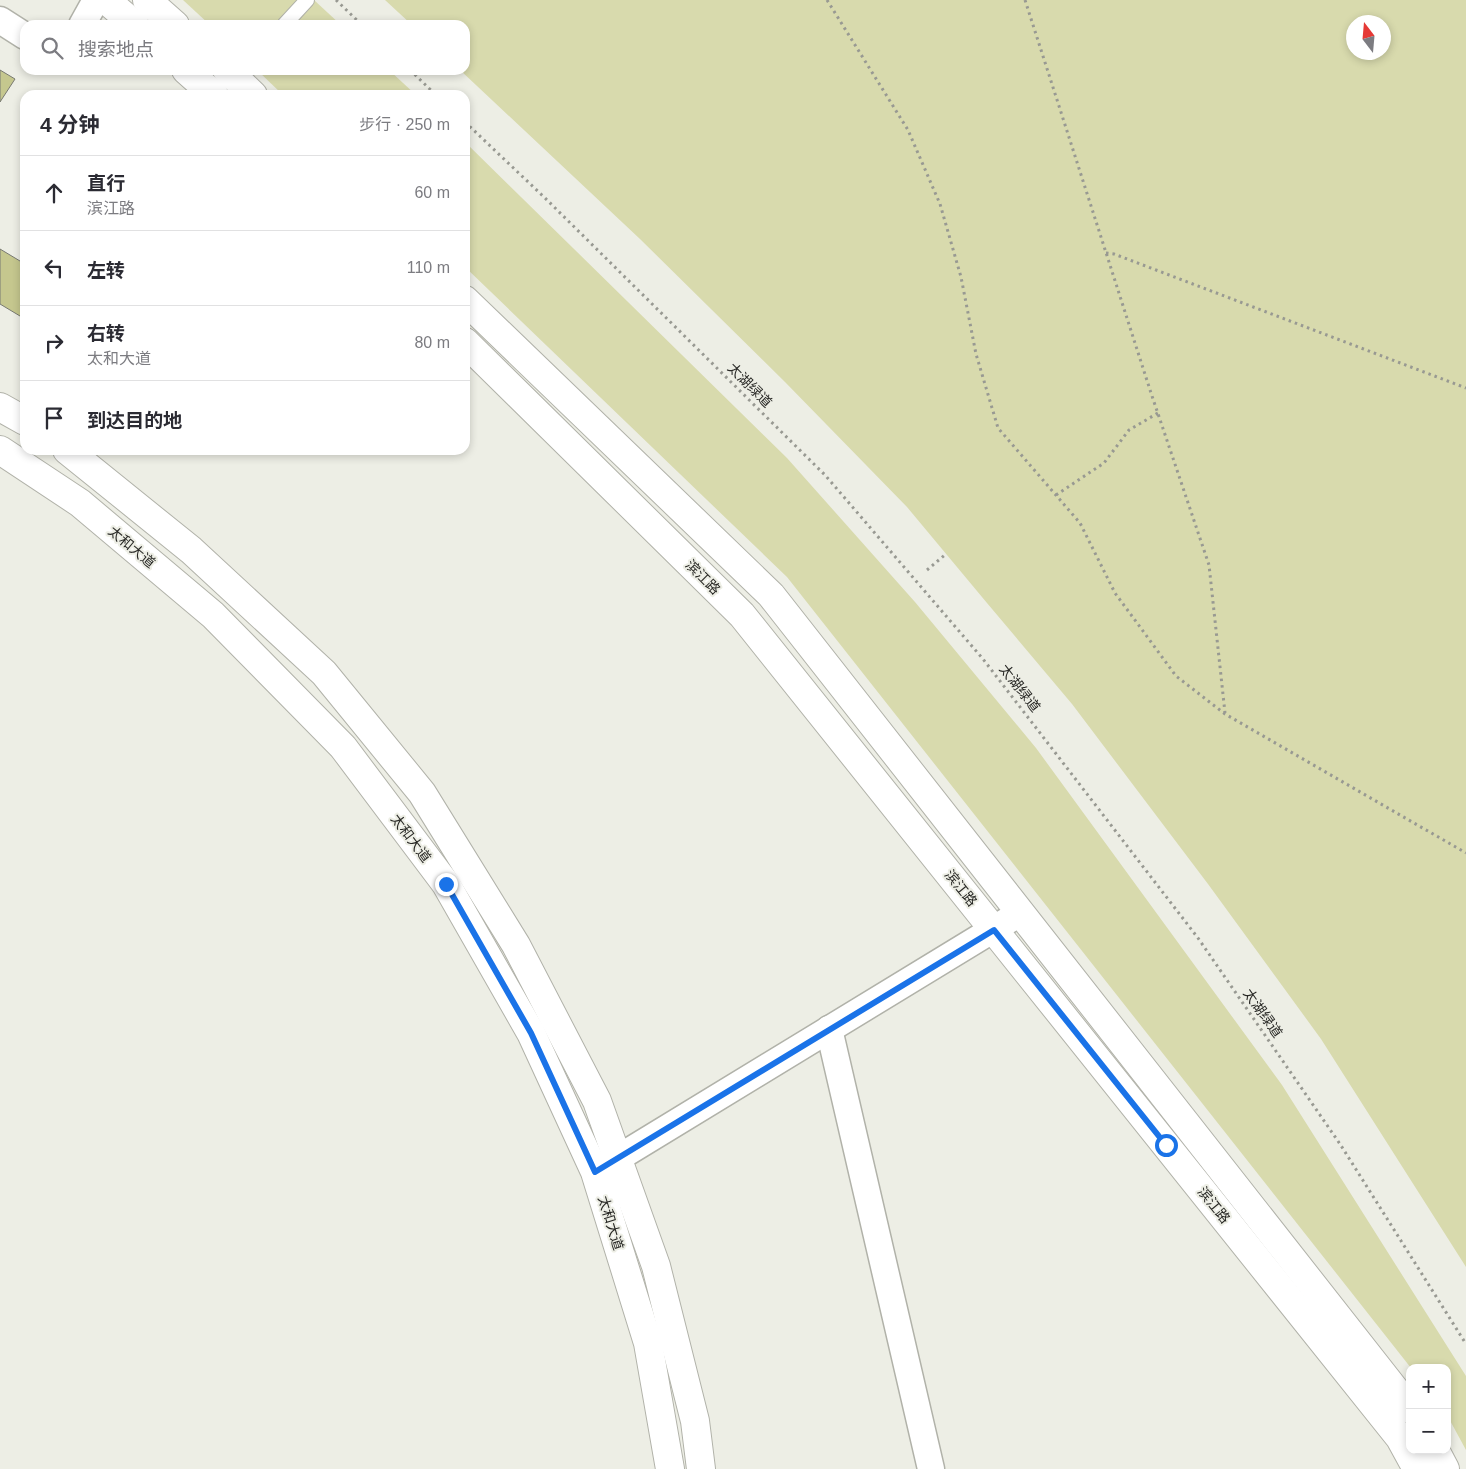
<!DOCTYPE html>
<html lang="zh">
<head>
<meta charset="utf-8">
<style>
	body { margin:0; font-family:Arial,"Noto Sans SC",sans-serif; background:#f2f2f3; color:#2b2b33 }
	.controls { position:absolute; right:15px; bottom:15px; display:grid; overflow:hidden; border-radius:10px; box-shadow:0 2px 8px #0003 }
	.controls button { width:45px; height:45px; display:grid; place-items:center; padding:0; border:0; border-bottom:1px solid #e1e1e2; background:#fff; color:#2b2b33; font:25px sans-serif }
	.compass { position:absolute; left:1346px; top:15px; width:45px; height:45px; border-radius:50%; background:#fff; box-shadow:0 2px 8px #0003; rotate:344deg }
	.stop { position:absolute; width:15px; height:15px; margin:-11px; border:4px solid #1a73e8; border-radius:50%; background:#fff }
	.stop.end { background:#1a73e8; border-color:#fff; box-shadow:0 1px 5px #0008 }
	.list { margin:0; padding:0; list-style:none }
	h2 { display:flex; justify-content:space-between; align-items:center; height:65px; margin:0; padding:0 20px; font-size:21px }
	h2 small { font-size:16px; font-weight:400; color:#7c7c81 }
	.list li { display:grid; grid-template-columns:32px 1fr auto; gap:15px; align-items:center; box-sizing:border-box; height:75px; padding:0 20px; border-top:1px solid #e1e1e2 }
	.list b { display:block; font-size:19px; white-space:nowrap }
	.list p { margin:0; font-size:16px; white-space:nowrap; color:#7c7c81 }
	.list em { font-size:16px; font-style:normal; color:#7c7c81 }
	.icon { flex:none; width:28px; height:28px; fill:none; stroke:currentColor; stroke-width:2; stroke-linecap:round; stroke-linejoin:round }
	.map { position:relative; flex:none; width:1466px; height:1469px; overflow:hidden }
	.search { position:absolute; background:#fff; box-shadow:0 2px 8px #0003; left:20px; top:20px; width:450px; height:55px; display:flex; align-items:center; gap:12px; box-sizing:border-box; padding:0 18px; border-radius:15px; color:#7c7c81; font-size:19px }
	.panel { position:absolute; background:#fff; box-shadow:0 2px 8px #0003; left:20px; top:90px; width:450px; height:365px; border-radius:15px }
	.map>svg:first-child { display:block }
</style>
</head>
<body>
<div class="map">
<svg width="1466" height="1469" viewBox="0 0 1466 1469">
	<rect width="100%" height="100%" fill="#edeee5"/>
	<g fill="#d8daad" fill-rule="evenodd">
		<polygon points="183,0 314,0 341,25 210,25"/>
		<path d="M385 0H1466V1267L1321 1039 1208 884 1072 704 987 603 907 507 785 382 640 239 460 70H465V25H412ZM1384 22V52H1354V22Z"/>
		<polygon points="257,70 389,70 416,95 283,95"/>
		<polygon points="465,142 787,458 915,602 1036,748 1282,1085 1466,1376 1466,1450 1447,1415 1447,1368 1411,1368 787,577 465,267"/>
	</g>
	<g fill="#c5c78e" stroke="#797a72">
		<polygon points="0,70 15,79 0,102"/>
		<polygon points="0,249 25,264 25,319 0,304"/>
	</g>
	<g fill="none" stroke-linecap="round" stroke-linejoin="round">
		<g stroke="#b1b2a9" stroke-width="16">
			<polyline id="lane" points="284,25 307,0"/>
		</g>
		<g stroke="#b1b2a9" stroke-width="29">
			<g id="street">
				<polyline points="0,20 25,36"/>
				<polyline points="82,25 96,0"/>
				<polyline points="829,1029 931,1469"/>
				<polyline points="600,1169 1020,913"/>
			</g>
		</g>
		<g stroke="#b1b2a9" stroke-width="30">
			<g id="secondary">
				<polyline points="106,0 135,25"/>
				<polyline points="147,0 175,25"/>
				<polyline points="186,70 214,95"/>
				<polyline points="227,70 253,95"/>
				<polyline points="465,300 771,595 1410,1409"/>
				<polyline points="465,342 742,615 1400,1438 1417,1469"/>
				<polyline points="1435,1450 1445,1469"/>
			</g>
		</g>
		<g stroke="#b1b2a9" stroke-width="30">
			<g id="primary">
				<polyline points="0,407 25,421"/>
				<polyline points="0,450 80,503 213,615 343,747 446,884 531,1033 595,1172 648,1343 670,1469"/>
				<polyline points="67,450 191,550 324,673 422,793 516,945 597,1101 656,1266 695,1421 701,1469"/>
			</g>
		</g>
		<g stroke="#989992" stroke-width="3" stroke-dasharray="2.5 4" stroke-linecap="butt">
			<polyline points="336,0 362,25"/>
			<polyline points="827,0 908,130 940,204 961,277 976,354 998,428 1080,523 1115,593 1176,676 1225,714 1466,853"/>
			<polyline points="1025,0 1151,393 1209,565 1225,713"/>
			<polyline points="410,70 436,95"/>
			<polyline points="465,122 545,198 825,475 983,659 1198,938 1340,1144 1466,1344"/>
			<polyline points="1106,253 1114,254 1466,388"/>
			<polyline points="1056,495 1104,463 1129,430 1158,413"/>
			<polyline points="927,570 946,554"/>
		</g>
		<use href="#lane" stroke="#fff" stroke-width="14"/>
		<use href="#street" stroke="#fff" stroke-width="26"/>
		<use href="#secondary" stroke="#fff" stroke-width="28"/>
		<use href="#primary" stroke="#fff" stroke-width="28"/>
	</g>
	<g fill="none" stroke-linecap="round" stroke-linejoin="round">
		<polyline stroke="#1a73e8" stroke-width="6" points="446,884 531,1033 595,1172 994,930 1166,1145"/>
	</g>
	<g text-anchor="middle" stroke-width="4" stroke-linejoin="round" paint-order="stroke">
		<g font-size="14" fill="#282825" stroke="#edeee5">
			<text transform="translate(750 385) rotate(45)" y="5">太湖绿道</text>
			<text transform="translate(132 547) rotate(40)" y="5">太和大道</text>
			<text transform="translate(703 577) rotate(45)" y="5">滨江路</text>
			<text transform="translate(1020 688) rotate(52)" y="5">太湖绿道</text>
			<text transform="translate(411 838) rotate(53)" y="5">太和大道</text>
			<text transform="translate(961 888) rotate(51)" y="5">滨江路</text>
			<text transform="translate(1263 1013) rotate(55)" y="5">太湖绿道</text>
			<text transform="translate(1214 1205) rotate(51)" y="5">滨江路</text>
			<text transform="translate(611 1223) rotate(73)" y="5">太和大道</text>
		</g>
	</g>
</svg>
<div class="controls">
<button>+</button>
<button>−</button>
</div>
<svg class="compass" viewBox="-18 -18 36 36"><path d="M0-13l5 13h-10z" fill="#e53935"/><path d="M0 13l5-13h-10z" fill="#7c7c81"/></svg>
<div class="stop" style="left:1166px;top:1145px"></div>
<div class="stop end" style="left:446px;top:884px"></div>
<div class="search"><svg class="icon" aria-label="search" viewBox="0 0 24 24"><circle cx="10" cy="10" r="6"/><path d="M15 15l6 6"/></svg>搜索地点</div>
<section class="panel">
<h2>4 分钟<small>步行 · 250 m</small></h2>
<ul class="list">
<li><svg class="icon" aria-label="ahead" viewBox="0 0 24 24"><path d="M12 20V5M6 11l6-6 6 6"/></svg><div><b>直行</b><p>滨江路</p></div><em>60 m</em></li>
<li><svg class="icon" aria-label="left" viewBox="0 0 24 24"><path d="M17 20v-9H6M10 6l-5 5 5 5"/></svg><div><b>左转</b></div><em>110 m</em></li>
<li><svg class="icon" aria-label="right" viewBox="0 0 24 24"><path d="M7 20v-9h11M14 6l5 5-5 5"/></svg><div><b>右转</b><p>太和大道</p></div><em>80 m</em></li>
<li><svg class="icon" aria-label="arrive" viewBox="0 0 24 24"><path d="M6 21V4h12l-3 4 3 4H6"/></svg><div><b>到达目的地</b></div></li>
</ul>
</section>
</div>
</body>
</html>
